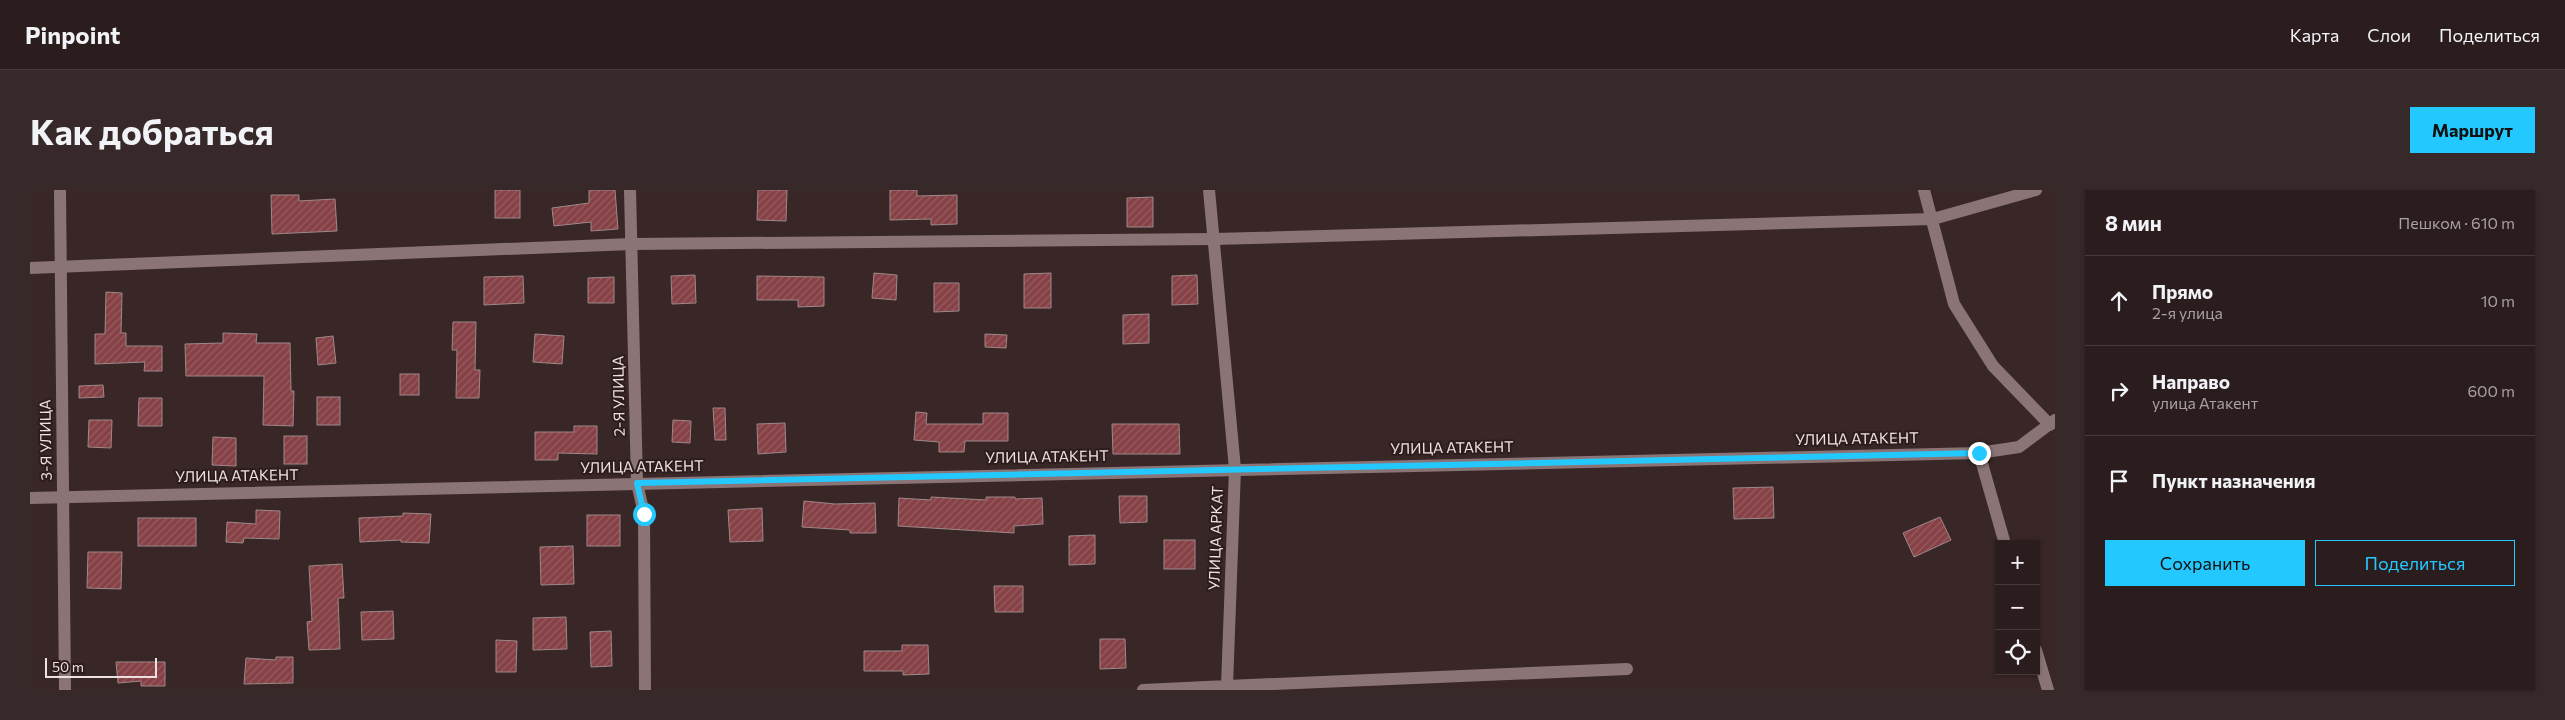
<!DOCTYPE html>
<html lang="ru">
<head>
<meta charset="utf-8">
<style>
	body { margin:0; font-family:Commissioner,sans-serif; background:#37292a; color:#f1f3f6 }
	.controls { position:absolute; right:15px; bottom:15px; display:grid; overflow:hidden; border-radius:0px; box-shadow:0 1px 4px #0004 }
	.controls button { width:45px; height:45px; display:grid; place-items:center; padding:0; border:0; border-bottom:1px solid #473a3b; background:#2b1c1d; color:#f1f3f6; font:25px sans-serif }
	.scale { position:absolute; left:15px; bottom:12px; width:112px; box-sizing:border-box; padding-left:5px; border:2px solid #eee1e2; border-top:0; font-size:14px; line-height:18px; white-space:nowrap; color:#eee1e2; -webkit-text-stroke:4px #2e1c1d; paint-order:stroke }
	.stop { position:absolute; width:15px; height:15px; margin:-11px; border:4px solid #23c9fe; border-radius:50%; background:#fff }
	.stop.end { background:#23c9fe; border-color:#fff; box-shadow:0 1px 5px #0008 }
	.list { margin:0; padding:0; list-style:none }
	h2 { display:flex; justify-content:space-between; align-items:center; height:65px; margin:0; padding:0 20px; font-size:21px }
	h2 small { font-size:16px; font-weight:400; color:#a6a1a4 }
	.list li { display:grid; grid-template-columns:32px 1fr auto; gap:15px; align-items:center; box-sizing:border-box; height:90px; padding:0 20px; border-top:1px solid #473a3b }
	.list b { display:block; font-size:19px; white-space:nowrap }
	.list p { margin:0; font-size:16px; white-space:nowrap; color:#a6a1a4 }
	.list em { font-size:16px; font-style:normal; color:#a6a1a4 }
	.actions { display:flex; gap:10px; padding:15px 20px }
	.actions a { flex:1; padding:11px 0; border:1px solid #23c9fe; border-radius:0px; text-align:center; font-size:18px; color:#23c9fe }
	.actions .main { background:#23c9fe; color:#111 }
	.icon { flex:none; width:28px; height:28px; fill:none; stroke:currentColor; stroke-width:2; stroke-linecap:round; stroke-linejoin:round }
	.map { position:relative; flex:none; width:2025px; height:500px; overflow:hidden; border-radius:0px }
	header { display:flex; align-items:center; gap:30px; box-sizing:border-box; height:70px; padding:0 25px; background:#2b1c1d; border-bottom:1px solid #473a3b }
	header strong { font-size:24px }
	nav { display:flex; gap:28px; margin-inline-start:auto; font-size:18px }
	.intro { display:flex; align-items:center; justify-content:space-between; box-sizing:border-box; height:120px; padding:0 30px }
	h1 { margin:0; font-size:35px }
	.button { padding:12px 22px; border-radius:0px; background:#23c9fe; color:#111; font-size:18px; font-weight:700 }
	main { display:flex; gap:30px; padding:0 30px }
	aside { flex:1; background:#2b1c1d; border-radius:0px; box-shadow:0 1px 4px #0004 }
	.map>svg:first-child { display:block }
</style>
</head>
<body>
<header>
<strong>Pinpoint</strong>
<nav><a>Карта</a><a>Слои</a><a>Поделиться</a></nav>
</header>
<div class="intro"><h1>Как добраться</h1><a class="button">Маршрут</a></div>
<main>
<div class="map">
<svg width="2025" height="500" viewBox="0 0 2025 500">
	<defs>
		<pattern id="building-hatch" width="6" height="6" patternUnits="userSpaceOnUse" patternTransform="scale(1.25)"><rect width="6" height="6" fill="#854146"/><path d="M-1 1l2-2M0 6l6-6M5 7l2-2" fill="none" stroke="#975c60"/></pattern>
	</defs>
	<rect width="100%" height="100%" fill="#392627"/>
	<g fill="url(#building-hatch)" stroke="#9f8889">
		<rect x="465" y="0" width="25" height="28"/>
		<polygon points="559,0 585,0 588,39 561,41 561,32 524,36 522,18 559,13"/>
		<polygon points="728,0 757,0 756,31 727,30"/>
		<polygon points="860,0 887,0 887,6 927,5 927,34 901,35 901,29 860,30"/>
		<polygon points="241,5 269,5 269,11 305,9 307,41 242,44"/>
		<polygon points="1123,7 1123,37 1097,37 1097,8"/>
		<polygon points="844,83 867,85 866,110 842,108"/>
		<polygon points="1021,83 1021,118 994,118 994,84"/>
		<polygon points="665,85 666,113 642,114 641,86"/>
		<polygon points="1167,85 1168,114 1142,115 1142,86"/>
		<polygon points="493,86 494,113 454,115 454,87"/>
		<polygon points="727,86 794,87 794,116 768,117 768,110 727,110"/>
		<polygon points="584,87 584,113 558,113 558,88"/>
		<polygon points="904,93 929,93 929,121 904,122"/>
		<polygon points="76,102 92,103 91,143 96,143 96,156 132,156 132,181 114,181 115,172 65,174 65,144 75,144"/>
		<polygon points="1119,124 1119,153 1093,154 1093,125"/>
		<polygon points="423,132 446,132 445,180 450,180 449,208 426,208 427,160 422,160"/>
		<polygon points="193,143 227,144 226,153 260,153 261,201 264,201 263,236 233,235 234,186 156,186 155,154 193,153"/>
		<polygon points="505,144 534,146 532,174 503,172"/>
		<polygon points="955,144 977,145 976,158 955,157"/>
		<polygon points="303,146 306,173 288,175 286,148"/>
		<rect x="370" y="184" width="19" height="21"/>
		<polygon points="73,195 74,207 49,208 49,196"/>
		<rect x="287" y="207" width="23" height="28"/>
		<polygon points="109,208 132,208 132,236 108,236"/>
		<polygon points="683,218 695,218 696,250 685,250"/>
		<polygon points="886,222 897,223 896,234 953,234 953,223 978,223 978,251 935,251 934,262 909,262 909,252 884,250"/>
		<polygon points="59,230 82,230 81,258 58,257"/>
		<polygon points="643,230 661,231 660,253 642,252"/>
		<polygon points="755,233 756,262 728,264 727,234"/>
		<polygon points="1082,234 1149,234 1150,264 1083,264"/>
		<polygon points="544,236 567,236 567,264 528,263 528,270 505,270 505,242 544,242"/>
		<rect x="254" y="246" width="23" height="28"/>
		<polygon points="183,247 206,248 206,276 182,275"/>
		<polygon points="1743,297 1744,328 1704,329 1703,298"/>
		<polygon points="1089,306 1117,306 1117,332 1090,333"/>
		<polygon points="901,307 956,310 956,307 985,307 985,309 1012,308 1013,334 984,336 984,343 868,336 869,308 901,310"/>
		<polygon points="774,311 805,314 845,313 846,343 820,343 820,340 772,337"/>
		<polygon points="732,318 733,351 700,352 698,320"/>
		<polygon points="226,320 250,321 249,349 214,348 213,353 196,352 197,332 226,334"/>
		<polygon points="373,323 401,324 399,353 371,352 371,350 330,352 329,328 373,326"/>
		<rect x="557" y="325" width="33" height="31"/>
		<polygon points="1910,327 1921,350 1884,367 1873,343"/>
		<rect x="108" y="328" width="58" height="28"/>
		<polygon points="1065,345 1065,374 1039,375 1039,346"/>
		<rect x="1134" y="350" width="31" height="29"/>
		<polygon points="543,356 544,394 511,395 510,357"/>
		<polygon points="58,362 92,362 91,399 57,398"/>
		<polygon points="312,374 314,408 308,408 310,459 279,460 277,432 282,431 279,376"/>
		<polygon points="964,396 993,396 993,422 965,422"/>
		<polygon points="363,421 364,449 332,450 331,422"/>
		<polygon points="536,427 537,459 503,460 503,428"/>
		<polygon points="581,441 582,476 561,477 560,442"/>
		<polygon points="1070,449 1095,449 1096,478 1070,479"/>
		<polygon points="466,450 487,451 486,482 466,482"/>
		<polygon points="872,455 898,455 899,484 873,485 873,481 834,481 834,461 872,461"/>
		<polygon points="246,467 263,467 263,493 214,494 216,468 246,470"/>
		<polygon points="86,472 135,472 135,496 111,496 111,491 88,493"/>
	</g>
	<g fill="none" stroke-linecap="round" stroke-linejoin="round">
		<g stroke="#8b7475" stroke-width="12">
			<polyline points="30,0 35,500"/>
			<polyline points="600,0 607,293 614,324 615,500"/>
			<polyline points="1894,0 1924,114 1963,176 2020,235"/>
			<polyline points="0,78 601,54 1184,49 1903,29 2006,0"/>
			<polyline points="1949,263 1975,354"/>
			<polyline points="0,308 1949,263 1989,257 2025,230"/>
			<polyline points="2006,460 2018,500"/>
			<polyline points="1113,500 1197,496 1205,279 1179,0"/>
			<polyline points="1197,500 1197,496 1597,479"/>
		</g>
	</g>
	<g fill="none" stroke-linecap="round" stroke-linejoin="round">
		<polyline stroke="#23c9fe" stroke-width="6" points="614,324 607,293 1949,263"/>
	</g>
	<g text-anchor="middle" stroke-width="4" stroke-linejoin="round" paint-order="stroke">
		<g font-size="15" fill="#eee1e2" stroke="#2e1c1d">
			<text transform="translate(589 206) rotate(-91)" y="5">2-Я УЛИЦА</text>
			<text transform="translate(1827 249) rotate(-1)" y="5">УЛИЦА АТАКЕНТ</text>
			<text transform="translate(16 250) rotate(-91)" y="5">3-Я УЛИЦА</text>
			<text transform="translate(1422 258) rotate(-1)" y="5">УЛИЦА АТАКЕНТ</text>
			<text transform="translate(1017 267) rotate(-1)" y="5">УЛИЦА АТАКЕНТ</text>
			<text transform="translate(612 277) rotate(-1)" y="5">УЛИЦА АТАКЕНТ</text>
			<text transform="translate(207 286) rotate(-1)" y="5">УЛИЦА АТАКЕНТ</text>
			<text transform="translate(1186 348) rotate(-88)" y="5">УЛИЦА АРКАТ</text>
		</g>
	</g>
</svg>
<div class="controls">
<button>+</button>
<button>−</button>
<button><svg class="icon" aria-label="locate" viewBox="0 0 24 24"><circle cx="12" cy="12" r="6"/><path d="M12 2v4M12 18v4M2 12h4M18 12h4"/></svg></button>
</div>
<div class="scale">50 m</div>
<div class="stop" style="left:614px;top:324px"></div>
<div class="stop end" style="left:1949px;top:263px"></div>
</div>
<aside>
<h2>8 мин<small>Пешком · 610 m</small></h2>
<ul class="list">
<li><svg class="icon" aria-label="ahead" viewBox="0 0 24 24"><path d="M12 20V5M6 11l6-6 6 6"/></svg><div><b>Прямо</b><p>2-я улица</p></div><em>10 m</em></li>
<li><svg class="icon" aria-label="right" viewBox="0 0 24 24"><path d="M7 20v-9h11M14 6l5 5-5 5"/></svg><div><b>Направо</b><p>улица Атакент</p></div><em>600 m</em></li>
<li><svg class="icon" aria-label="arrive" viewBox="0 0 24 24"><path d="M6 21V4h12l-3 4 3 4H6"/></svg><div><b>Пункт назначения</b></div></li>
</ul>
<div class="actions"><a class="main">Сохранить</a><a>Поделиться</a></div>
</aside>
</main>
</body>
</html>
